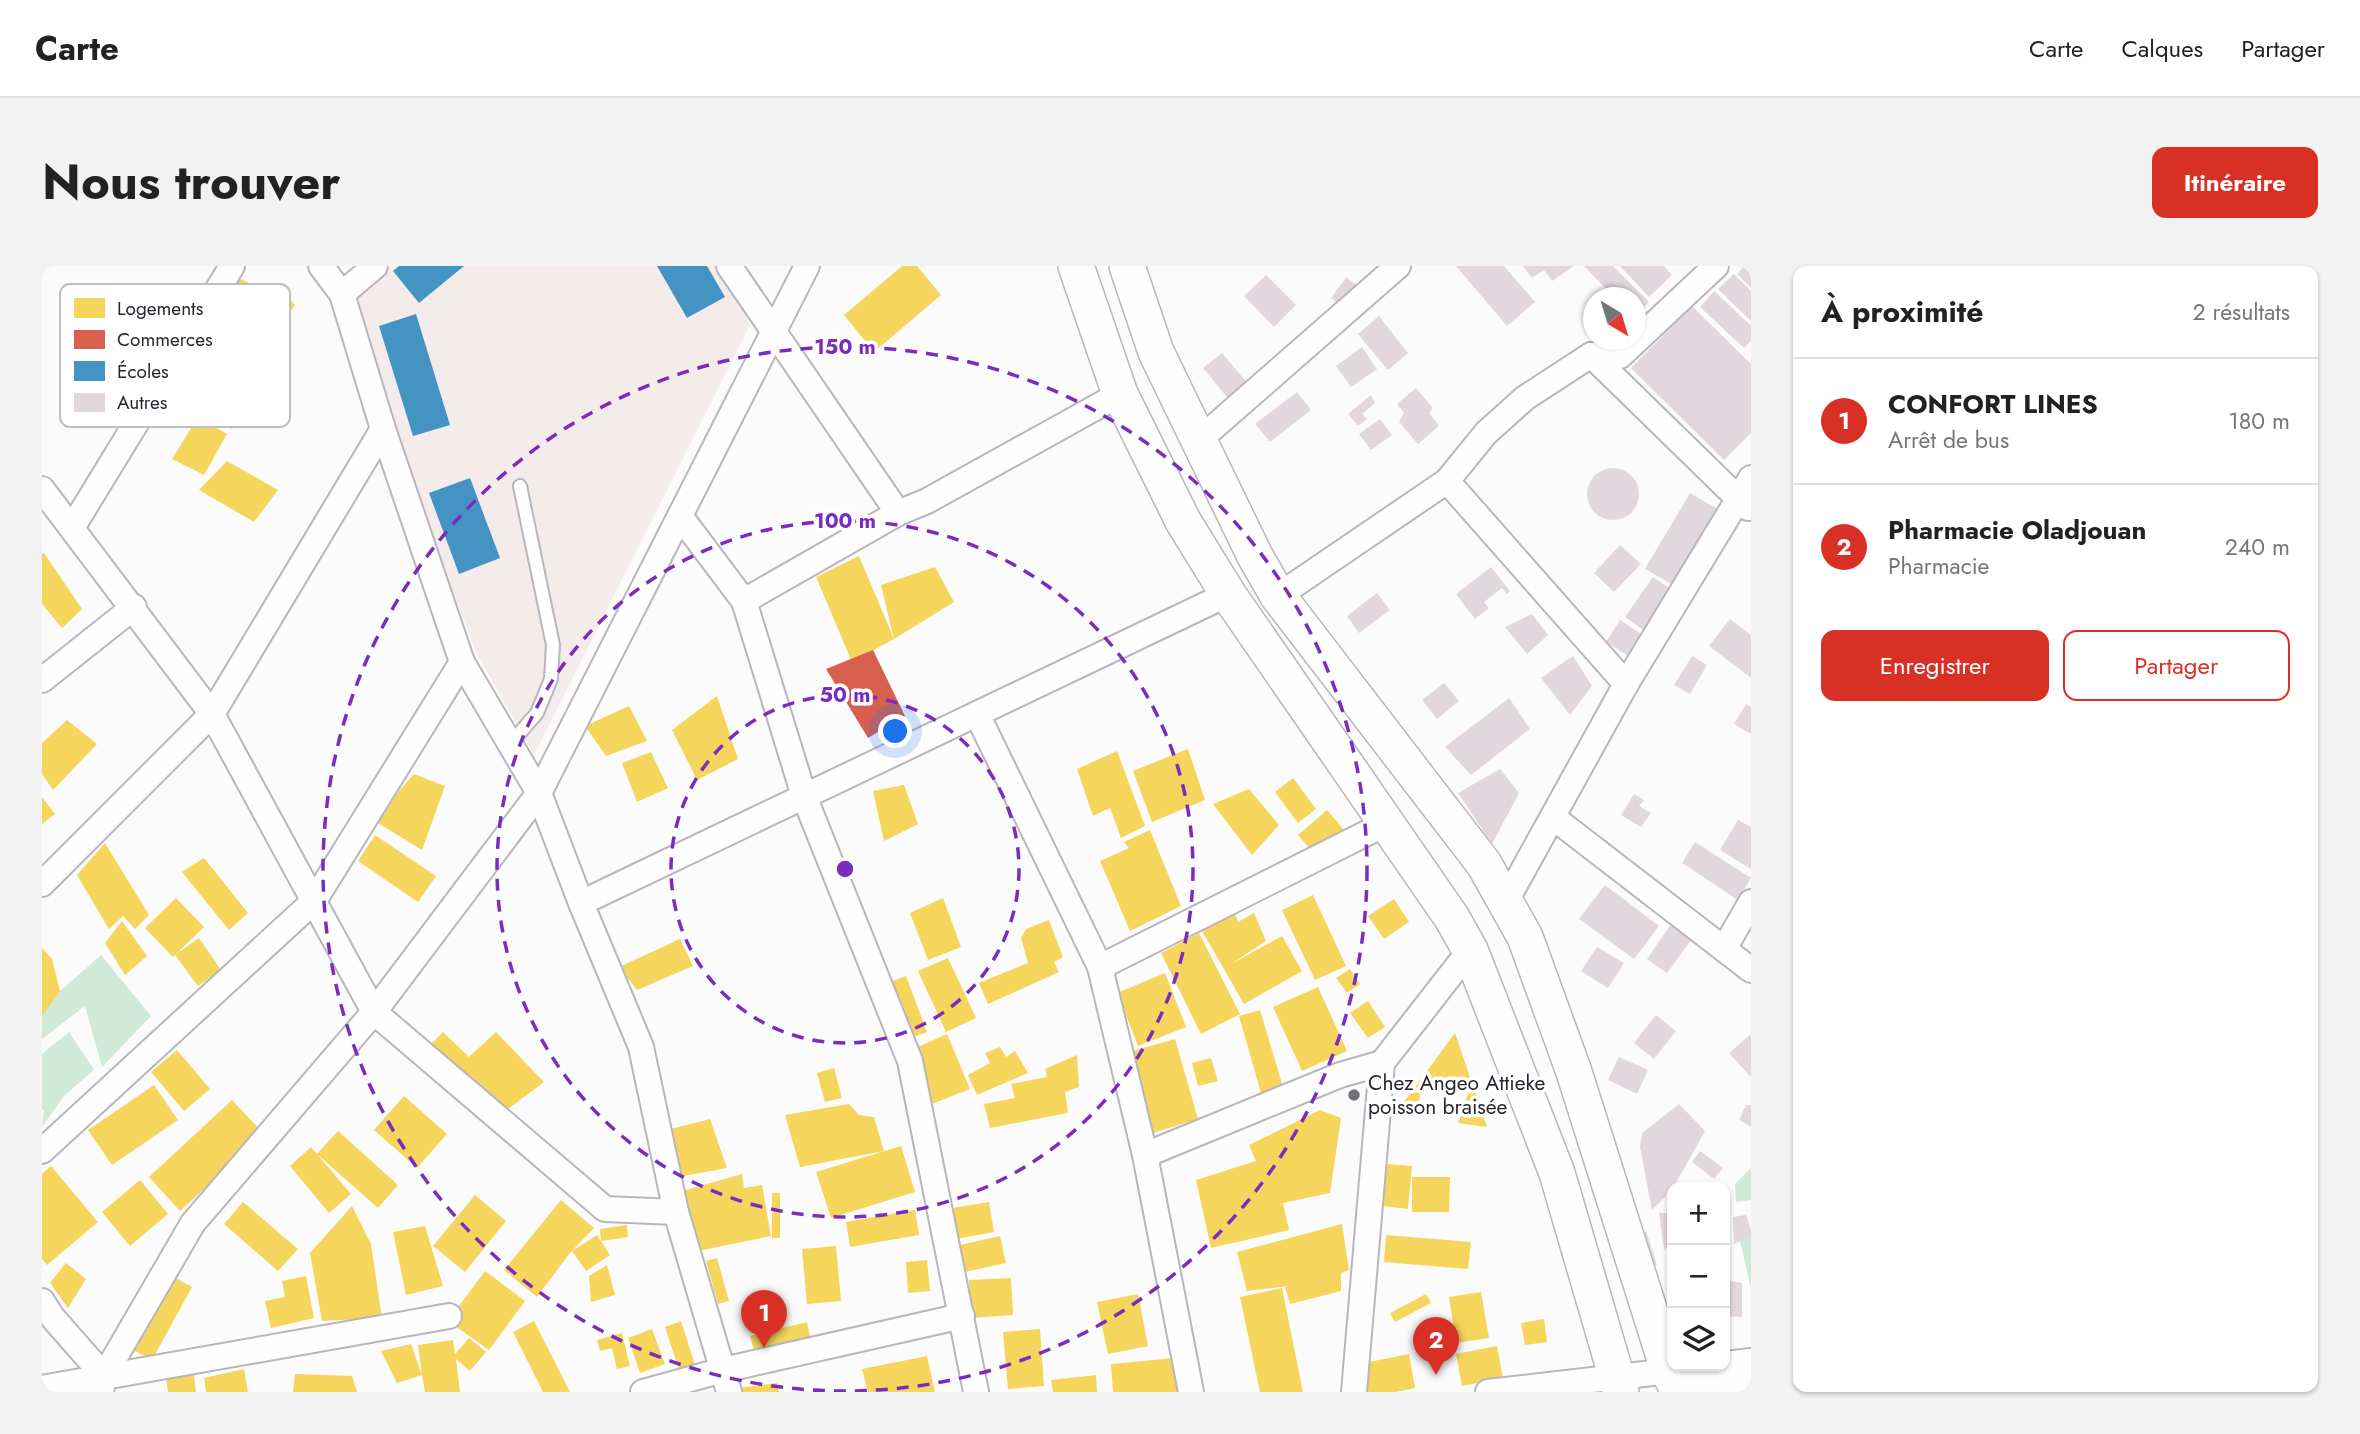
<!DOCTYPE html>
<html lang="fr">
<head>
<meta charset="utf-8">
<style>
	body { margin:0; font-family:Jost,sans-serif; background:#f2f2f2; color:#222 }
	.controls { position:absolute; right:21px; bottom:21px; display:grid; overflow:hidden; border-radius:14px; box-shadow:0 2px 5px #0004 }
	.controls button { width:63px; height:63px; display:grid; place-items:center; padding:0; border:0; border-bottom:2px solid #e0e0e0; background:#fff; color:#222; font:35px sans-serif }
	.compass { position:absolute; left:1541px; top:21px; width:63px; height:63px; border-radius:50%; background:#fff; box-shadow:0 2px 5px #0004; rotate:142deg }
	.you { position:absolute; left:854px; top:466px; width:24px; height:24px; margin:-18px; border:5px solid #fff; border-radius:50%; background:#1a73e8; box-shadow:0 0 0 10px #1a73e833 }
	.badge { display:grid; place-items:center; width:46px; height:46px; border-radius:50%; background:#d93025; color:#fff; font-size:23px; font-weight:700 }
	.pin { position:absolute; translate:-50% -58px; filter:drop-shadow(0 2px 4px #0008) }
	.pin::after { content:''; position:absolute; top:37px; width:24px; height:21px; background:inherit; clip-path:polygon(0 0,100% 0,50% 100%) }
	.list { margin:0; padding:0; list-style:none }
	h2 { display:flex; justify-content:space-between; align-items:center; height:91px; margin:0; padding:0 28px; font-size:30px }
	h2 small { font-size:23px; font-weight:400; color:#767676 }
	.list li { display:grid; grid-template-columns:46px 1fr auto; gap:21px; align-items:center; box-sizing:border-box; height:126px; padding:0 28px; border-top:2px solid #e0e0e0 }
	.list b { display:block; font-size:26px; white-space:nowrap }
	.list p { margin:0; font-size:23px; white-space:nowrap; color:#767676 }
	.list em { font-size:23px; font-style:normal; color:#767676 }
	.actions { display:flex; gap:14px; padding:21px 28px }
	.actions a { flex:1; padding:16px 0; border:2px solid #d93025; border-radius:14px; text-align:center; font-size:24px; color:#d93025 }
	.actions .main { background:#d93025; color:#fff }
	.icon { flex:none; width:38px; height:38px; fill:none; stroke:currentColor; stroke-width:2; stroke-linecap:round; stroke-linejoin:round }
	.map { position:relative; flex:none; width:1709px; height:1126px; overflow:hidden; border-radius:14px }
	header { display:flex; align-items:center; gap:42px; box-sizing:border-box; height:98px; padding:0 35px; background:#fff; border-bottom:2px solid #e0e0e0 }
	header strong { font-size:33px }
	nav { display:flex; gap:38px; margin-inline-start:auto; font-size:24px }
	.intro { display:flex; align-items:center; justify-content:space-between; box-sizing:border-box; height:168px; padding:0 42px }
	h1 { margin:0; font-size:49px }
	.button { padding:18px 32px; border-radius:14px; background:#d93025; color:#fff; font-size:24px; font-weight:700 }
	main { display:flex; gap:42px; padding:0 42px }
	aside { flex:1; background:#fff; border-radius:14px; box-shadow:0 2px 5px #0004 }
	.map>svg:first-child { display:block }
</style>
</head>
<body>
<header>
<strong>Carte</strong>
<nav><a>Carte</a><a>Calques</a><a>Partager</a></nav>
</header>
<div class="intro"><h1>Nous trouver</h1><a class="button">Itinéraire</a></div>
<main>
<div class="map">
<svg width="1709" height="1126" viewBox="0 0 1709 1126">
	<rect width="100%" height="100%" fill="#fbfbfb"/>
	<polygon fill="#f4ebeb" points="351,0 679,0 708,59 492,489 436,390 374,233 315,30"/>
	<g fill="#cfead9">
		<polygon points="59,689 109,750 60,801 43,740 0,773 0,741"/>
		<polygon points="27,766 52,804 22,830 0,861 2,845 0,843 0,788"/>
		<polygon points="1709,902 1709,934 1694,936 1693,918"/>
		<polygon points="1709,971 1709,1023 1698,975"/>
	</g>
	<g fill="#f6d55c">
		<polygon points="860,0 875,0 899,29 832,86 802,49"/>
		<polygon points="197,12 221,24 192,78 167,61"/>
		<polygon points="235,18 253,39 230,73 206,62"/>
		<polygon points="200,98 222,110 190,163 170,155"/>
		<polygon points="156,151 185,168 162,209 130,193"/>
		<polygon points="185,195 236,224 212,256 157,224"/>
		<polygon points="2,287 40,343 20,362 0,338 0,288"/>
		<polygon points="817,290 852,373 810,396 774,311"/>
		<polygon points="893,301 912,336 852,373 839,319"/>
		<polygon points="675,430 696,493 655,514 630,464"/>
		<polygon points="587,440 605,475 564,490 543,460"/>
		<polygon points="25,454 55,478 11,524 0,508 0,477"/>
		<polygon points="1146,483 1163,534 1110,556 1091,505"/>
		<polygon points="1075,485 1103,560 1079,572 1068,542 1051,550 1035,503"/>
		<polygon points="609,486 626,522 595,536 580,497"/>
		<polygon points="372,508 403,520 380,584 331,554"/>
		<polygon points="1251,512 1274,543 1256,557 1233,526"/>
		<polygon points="862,519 876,558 842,575 831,525"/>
		<polygon points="1207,523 1237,559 1210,589 1171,538"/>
		<polygon points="0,531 13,548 0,558"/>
		<polygon points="1285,544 1303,565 1274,590 1256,569"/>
		<polygon points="1108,564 1139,640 1088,665 1058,595 1087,582 1082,576"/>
		<polygon points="333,569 394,610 376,636 316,595"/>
		<polygon points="63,577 107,649 93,663 81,650 67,663 35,609"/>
		<polygon points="162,592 206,647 187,664 140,606"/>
		<polygon points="1271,629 1304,700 1273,714 1240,644"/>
		<polygon points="134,632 162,661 131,691 103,662"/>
		<polygon points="901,632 919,681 886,694 868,647"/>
		<polygon points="1352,633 1367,656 1342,673 1326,650"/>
		<polygon points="1212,647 1224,675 1189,698 1240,670 1260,705 1202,738 1160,665 1193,648 1196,656"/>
		<polygon points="1007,654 1021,691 1012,696 1017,706 946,738 937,717 986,697 979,672 984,663"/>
		<polygon points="80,655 105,690 83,709 63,677"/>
		<polygon points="1157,667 1198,748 1159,768 1119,687"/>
		<polygon points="157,672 179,704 156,720 133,689"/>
		<polygon points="638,673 651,700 595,724 577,701"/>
		<polygon points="0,682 10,693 18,725 0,750"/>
		<polygon points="906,692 934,752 904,766 876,705"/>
		<polygon points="1308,703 1318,718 1305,727 1294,712"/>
		<polygon points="1123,707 1144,761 1096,780 1075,727"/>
		<polygon points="864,710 885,766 869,772 848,716"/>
		<polygon points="1276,721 1305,785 1260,805 1231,741"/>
		<polygon points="1326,735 1343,761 1326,772 1308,747"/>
		<polygon points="1218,744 1241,821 1219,827 1197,750"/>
		<polygon points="401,766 427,791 454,766 502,816 462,846 385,782"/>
		<polygon points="1413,767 1445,861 1416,857 1427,825 1412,812 1394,811 1378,826 1377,850 1351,851"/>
		<polygon points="905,768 928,823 882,841 869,784"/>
		<polygon points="1133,773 1156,853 1111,867 1087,786"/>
		<polygon points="958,781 964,791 973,785 986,807 935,829 926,809 948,797 943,787"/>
		<polygon points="135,784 168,823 142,845 109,806"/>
		<polygon points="1035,789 1037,821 1023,826 1026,847 948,862 942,838 973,832 969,818 1005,811 1003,803"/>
		<polygon points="1169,792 1176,815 1156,820 1150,797"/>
		<polygon points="792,802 800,832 783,836 775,807"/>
		<polygon points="112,819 136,854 70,899 46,864"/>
		<polygon points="362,830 405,868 375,902 332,864"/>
		<polygon points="190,834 222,868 138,945 107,911"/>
		<polygon points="807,838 817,849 832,851 842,885 758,901 743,849"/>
		<polygon points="1278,844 1299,852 1288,927 1241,937 1247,964 1169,982 1154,914 1214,895 1207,879"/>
		<polygon points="668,853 685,902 636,911 625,864"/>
		<polygon points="296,865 356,919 336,942 275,888"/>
		<polygon points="859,880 873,926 789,952 774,906"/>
		<polygon points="269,881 309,928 287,947 248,900"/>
		<polygon points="1345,898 1370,900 1366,943 1341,940"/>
		<polygon points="9,900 56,956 5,999 0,993 0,908"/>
		<polygon points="700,908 702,922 720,919 729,970 656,985 637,926"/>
		<polygon points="1370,911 1408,911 1407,946 1370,946"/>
		<polygon points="98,914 126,948 88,980 60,946"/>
		<rect x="730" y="927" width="8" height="45"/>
		<polygon points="433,929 464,955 423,1006 391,980"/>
		<polygon points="519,934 552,962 528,987 495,1031 462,1004"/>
		<polygon points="201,936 256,983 236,1005 182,958"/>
		<polygon points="947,936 952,966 909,974 904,943"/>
		<polygon points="310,940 329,978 340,1052 280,1055 268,987"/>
		<polygon points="873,944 877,969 808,981 804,956"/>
		<polygon points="1300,958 1307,1004 1299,1007 1299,1025 1248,1038 1243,1021 1247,1020 1205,1025 1195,986"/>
		<polygon points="585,959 586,971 559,975 558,963"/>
		<polygon points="383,960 401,1020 364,1029 351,966"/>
		<polygon points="555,969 568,989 544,1005 530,985"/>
		<polygon points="1344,969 1429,976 1426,1003 1342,996"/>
		<polygon points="958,970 964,997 923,1006 918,979"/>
		<polygon points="794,980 799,1035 765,1038 760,983"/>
		<polygon points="675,992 687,1035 676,1038 664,995"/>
		<polygon points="885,994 888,1025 866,1027 864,996"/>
		<polygon points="24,997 44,1013 26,1042 8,1017"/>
		<polygon points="565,999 573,1029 549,1036 547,1010"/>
		<polygon points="443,1005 483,1035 447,1084 406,1055"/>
		<polygon points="128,1009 150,1021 110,1094 87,1082"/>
		<polygon points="264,1010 272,1052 229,1062 223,1035 243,1031 240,1015"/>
		<polygon points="969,1012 971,1049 929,1052 927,1014"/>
		<polygon points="1240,1022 1261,1126 1218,1126 1198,1031"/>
		<polygon points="1439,1026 1447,1072 1414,1077 1407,1031"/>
		<polygon points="1096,1028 1106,1080 1066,1088 1055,1036"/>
		<polygon points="1384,1028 1389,1037 1353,1056 1348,1047"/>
		<polygon points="1502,1053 1505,1076 1483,1079 1479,1057"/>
		<polygon points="492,1055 528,1126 501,1126 471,1066"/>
		<polygon points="639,1055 654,1102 638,1107 623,1061"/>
		<polygon points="765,1056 769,1076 713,1089 708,1070"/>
		<polygon points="610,1063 623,1098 598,1107 586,1072"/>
		<polygon points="998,1063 1002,1120 966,1123 961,1066"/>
		<polygon points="580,1067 588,1100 575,1103 570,1082 558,1085 555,1074"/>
		<polygon points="427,1072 444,1086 428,1105 414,1093 418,1126 383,1126 380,1109 355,1117 339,1085 369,1078 380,1109 376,1079 411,1074 413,1088"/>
		<polygon points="1455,1080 1461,1112 1420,1120 1414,1088"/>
		<polygon points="1367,1088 1373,1122 1354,1126 1322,1126 1317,1098"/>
		<polygon points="885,1090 893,1126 826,1126 820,1103"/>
		<polygon points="1133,1092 1136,1126 1071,1126 1069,1098"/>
		<polygon points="202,1103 206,1126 164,1126 162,1112"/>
		<polygon points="253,1108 310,1110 315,1126 251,1126"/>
		<polygon points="152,1109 154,1126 126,1126 124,1113"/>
		<polygon points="1054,1109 1055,1126 1011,1126 1009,1114"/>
		<polygon points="735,1117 737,1126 697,1126 696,1122"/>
	</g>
	<polygon fill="#d6604d" points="831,384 863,450 826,472 784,403"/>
	<g fill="#4393c3">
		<polygon points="357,0 422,0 377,37 351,5"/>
		<polygon points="615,0 665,0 683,31 645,52"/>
		<polygon points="374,48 408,159 371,170 337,60"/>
		<polygon points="428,212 458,292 417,308 387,227"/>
	</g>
	<g fill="#e3d7de">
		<polygon points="1414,0 1462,0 1493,36 1465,60"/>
		<polygon points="1481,0 1532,0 1510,15 1502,4 1490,12"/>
		<polygon points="1542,0 1571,0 1607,36 1594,49 1594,32 1573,32"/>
		<polygon points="1578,0 1622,0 1630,9 1607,31"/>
		<polygon points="1702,0 1709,0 1709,22 1695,8"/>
		<polygon points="1692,8 1709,25 1709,55 1676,23"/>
		<polygon points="1224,9 1254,39 1232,61 1202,30"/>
		<polygon points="1304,11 1319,22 1304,43 1289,32"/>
		<polygon points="1672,25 1709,60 1709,75 1702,82 1658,41"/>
		<polygon points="1650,40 1709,98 1709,167 1682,194 1589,102"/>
		<polygon points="1337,50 1366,87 1346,104 1316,68"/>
		<polygon points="1320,81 1335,103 1309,121 1294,100"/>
		<polygon points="1180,87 1208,120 1189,136 1161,102"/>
		<polygon points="1374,122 1391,142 1387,147 1397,160 1376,178 1357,156 1362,147 1355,138"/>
		<polygon points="1255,126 1269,144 1228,176 1213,158"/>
		<polygon points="1329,129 1333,137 1320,148 1325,153 1316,160 1306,148"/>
		<polygon points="1338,153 1350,169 1329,184 1317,168"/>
		<circle cx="1571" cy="228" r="26"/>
		<polygon points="1648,227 1679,245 1635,321 1603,303"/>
		<polygon points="1578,279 1599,298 1572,326 1552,307"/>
		<polygon points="1449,301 1468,325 1465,328 1460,322 1442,336 1447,342 1433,353 1414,328"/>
		<polygon points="1611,311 1635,327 1607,368 1583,351"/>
		<polygon points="1335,327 1348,344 1317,367 1305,350"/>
		<polygon points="1490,348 1506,369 1485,388 1463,361"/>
		<polygon points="1688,353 1709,369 1709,412 1667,380"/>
		<polygon points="1578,354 1608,374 1594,395 1564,376"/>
		<polygon points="1531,390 1550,420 1528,449 1499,412"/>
		<polygon points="1650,390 1665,399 1648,428 1632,419"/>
		<polygon points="1402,417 1417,435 1395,453 1380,434"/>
		<polygon points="1467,432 1488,463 1429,509 1403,481"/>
		<polygon points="1704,438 1709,441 1709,468 1692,458"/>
		<polygon points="1458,503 1477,527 1450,578 1416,527"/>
		<polygon points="1592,528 1602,534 1597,540 1609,547 1599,561 1579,549"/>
		<polygon points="1696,554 1709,561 1709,603 1678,584"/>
		<polygon points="1653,576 1709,612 1696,634 1640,597"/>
		<polygon points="1563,619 1617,660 1592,693 1537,653"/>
		<polygon points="1632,654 1653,669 1625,707 1605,693"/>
		<polygon points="1555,681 1582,697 1566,722 1539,705"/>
		<polygon points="1614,749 1634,765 1612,793 1592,777"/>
		<polygon points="1709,768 1709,811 1687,787"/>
		<polygon points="1577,791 1606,804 1595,828 1566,814"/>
		<polygon points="1637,838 1663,865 1630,924 1610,944 1598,881 1600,867"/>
		<polygon points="1704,839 1709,839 1709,861 1697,854"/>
		<polygon points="1658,885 1681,902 1672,913 1650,896"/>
		<polygon points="1617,947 1630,947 1630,975 1622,984"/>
		<polygon points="1704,949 1709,963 1709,971 1692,978 1691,951"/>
		<polygon points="1604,965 1615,999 1597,1005 1586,971"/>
		<polygon points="1683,1014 1700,1017 1700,1051 1683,1050"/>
	</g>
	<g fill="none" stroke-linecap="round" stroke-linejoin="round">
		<g stroke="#b8b6bc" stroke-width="16">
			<polyline id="lane" points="468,478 495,447 509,413 511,379 478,220"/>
		</g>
		<g stroke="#b8b6bc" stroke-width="28">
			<g id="street">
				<polyline points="279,0 300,28 341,163 420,396 497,527 539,637 599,781 634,946 687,1126"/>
				<polyline points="687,0 856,247"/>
				<polyline points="300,28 333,0"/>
				<polyline points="1549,89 1706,242"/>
				<polyline points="1156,175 1356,0"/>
				<polyline points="1405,215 1584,418"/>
				<polyline points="0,223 170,448 332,746 563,943 634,946"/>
				<polyline points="638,250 702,335 762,530 868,795 934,1126"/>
				<polyline points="30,262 190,0"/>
				<polyline points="1236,330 1405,215 1444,167 1483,132 1549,89 1578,90 1674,0"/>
				<polyline points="702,335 856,247 885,235 1078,128"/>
				<polyline points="0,414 92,341"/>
				<polyline points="935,448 1058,701 1103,889 1149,1126"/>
				<polyline points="1512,552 1709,704"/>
				<polyline points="0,618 170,448 341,163"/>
				<polyline points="1464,635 1584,418 1709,212"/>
				<polyline points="539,637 1186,328"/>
				<polyline points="1682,683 1709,636"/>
				<polyline points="1058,701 1345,557"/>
				<polyline points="0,885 272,635 420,396"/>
				<polyline points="1103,889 1298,809 1340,797"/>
				<polyline points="0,1035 11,1052 62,1110"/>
				<polyline points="1683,1098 1709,1095"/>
				<polyline points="0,1122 407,1050"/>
				<polyline points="59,1126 62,1110 151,957 332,746 497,527 765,0"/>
				<polyline points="601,1126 681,1104 920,1050"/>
				<polyline points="1312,1126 1340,797 1428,684"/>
				<polyline points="1446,1126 1671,1100"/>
			</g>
		</g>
		<g stroke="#b8b6bc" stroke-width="38">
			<g id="secondary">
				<polyline points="1034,0 1078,128 1141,255 1186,328 1410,652 1428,684 1515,907 1579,1126"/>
				<polyline points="1085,0 1114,86 1213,290 1236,330 1442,598 1483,671 1532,806 1627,1106 1637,1126"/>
			</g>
		</g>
		<g stroke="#b8b6bc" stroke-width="42">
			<polyline id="highway" points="1647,1126 1709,1119"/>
		</g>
		<use href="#lane" stroke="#fefefe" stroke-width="12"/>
		<use href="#street" stroke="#fefefe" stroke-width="24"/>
		<use href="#secondary" stroke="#fefefe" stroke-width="35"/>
		<use href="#highway" stroke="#fefefe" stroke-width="38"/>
	</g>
	<g fill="none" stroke="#7b2cbf" stroke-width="3.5" stroke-dasharray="12 9">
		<circle cx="803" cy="603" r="174"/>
		<circle cx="803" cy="603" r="348"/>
		<circle cx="803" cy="603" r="522"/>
	</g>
	<circle fill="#727078" stroke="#fff" stroke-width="2.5" cx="1312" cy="829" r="7"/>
	<g text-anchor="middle" stroke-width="7" stroke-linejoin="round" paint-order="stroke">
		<g font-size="21" fill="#292531" stroke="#fff" text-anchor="start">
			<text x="1326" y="824">Chez Angeo Attieke<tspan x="1326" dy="24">poisson braisée</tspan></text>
		</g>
	</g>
	<rect x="18" y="18" width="230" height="143" rx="10" fill="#fff" stroke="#bfbec1" stroke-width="2"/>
	<rect x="32" y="32" width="31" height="20" fill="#f6d55c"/>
	<rect x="32" y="64" width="31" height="19" fill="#d6604d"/>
	<rect x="32" y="95" width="31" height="20" fill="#4393c3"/>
	<rect x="32" y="127" width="31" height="19" fill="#e3d7de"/>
	<g font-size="19" fill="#292531">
		<text x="75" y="49">Logements</text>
		<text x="75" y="80">Commerces</text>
		<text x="75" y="112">Écoles</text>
		<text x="75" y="143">Autres</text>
	</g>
	<circle cx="803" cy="603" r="10" fill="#7b2cbf" stroke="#fff" stroke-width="3.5"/>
	<g font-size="21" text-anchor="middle" font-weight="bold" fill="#7b2cbf" stroke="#fff" stroke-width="7" stroke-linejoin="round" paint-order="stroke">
		<text x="803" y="88">150 m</text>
		<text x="803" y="262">100 m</text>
		<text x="803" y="436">50 m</text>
	</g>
</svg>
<div class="controls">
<button>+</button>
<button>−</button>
<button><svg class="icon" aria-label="layers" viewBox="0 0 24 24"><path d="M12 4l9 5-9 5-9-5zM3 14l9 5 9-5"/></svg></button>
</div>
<svg class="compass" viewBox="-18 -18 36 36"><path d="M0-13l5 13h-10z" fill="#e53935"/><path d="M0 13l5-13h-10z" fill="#767676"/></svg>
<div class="you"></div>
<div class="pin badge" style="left:722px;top:1082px">1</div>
<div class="pin badge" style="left:1394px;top:1109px">2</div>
</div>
<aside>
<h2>À proximité<small>2 résultats</small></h2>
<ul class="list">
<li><span class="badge">1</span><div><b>CONFORT LINES</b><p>Arrêt de bus</p></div><em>180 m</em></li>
<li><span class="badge">2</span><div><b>Pharmacie Oladjouan</b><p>Pharmacie</p></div><em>240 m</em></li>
</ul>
<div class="actions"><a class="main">Enregistrer</a><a>Partager</a></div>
</aside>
</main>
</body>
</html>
